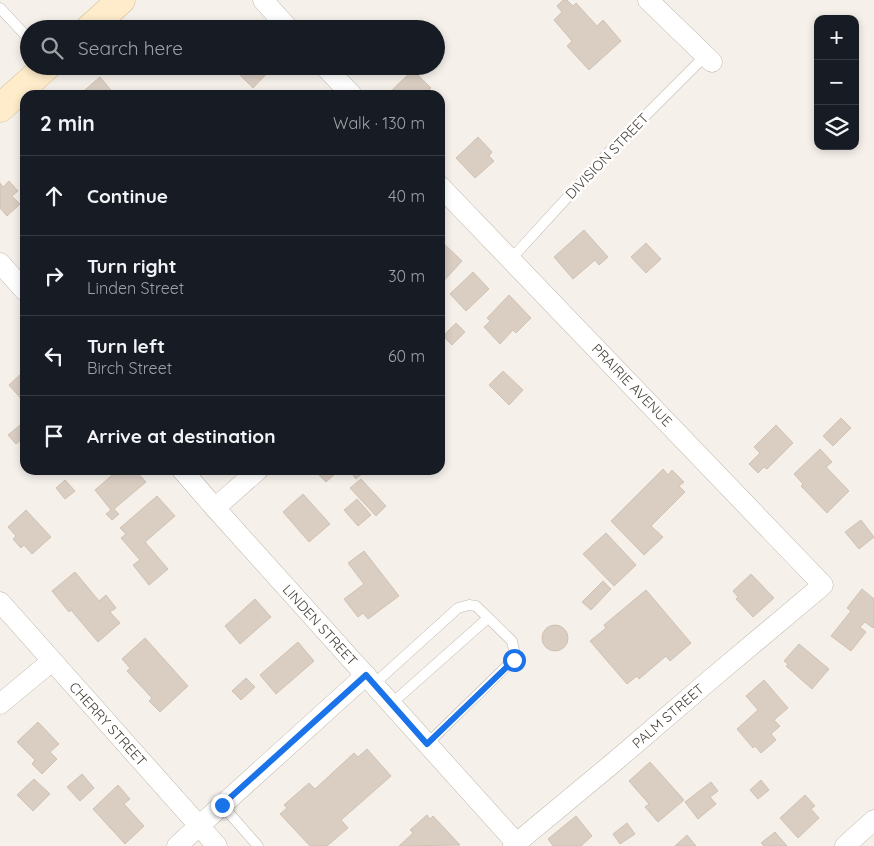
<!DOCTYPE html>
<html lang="en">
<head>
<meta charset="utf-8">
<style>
	body { margin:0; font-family:Quicksand,sans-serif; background:#242831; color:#f1f3f6 }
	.controls { position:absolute; right:15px; top:15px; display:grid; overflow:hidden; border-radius:10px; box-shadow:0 2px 8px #0003 }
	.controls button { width:45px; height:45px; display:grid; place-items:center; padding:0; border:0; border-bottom:1px solid #363941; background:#171b24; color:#f1f3f6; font:25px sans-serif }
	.stop { position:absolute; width:15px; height:15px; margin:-11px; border:4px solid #1a73e8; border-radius:50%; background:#fff }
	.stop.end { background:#1a73e8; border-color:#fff; box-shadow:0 1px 5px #0008 }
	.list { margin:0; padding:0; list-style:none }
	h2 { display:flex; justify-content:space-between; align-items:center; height:65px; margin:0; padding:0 20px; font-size:21px }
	h2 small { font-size:16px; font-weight:400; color:#9ea1a6 }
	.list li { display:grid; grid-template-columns:32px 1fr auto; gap:15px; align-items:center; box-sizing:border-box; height:80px; padding:0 20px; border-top:1px solid #363941 }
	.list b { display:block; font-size:19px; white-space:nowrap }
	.list p { margin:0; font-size:16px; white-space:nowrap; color:#9ea1a6 }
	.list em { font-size:16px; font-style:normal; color:#9ea1a6 }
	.icon { flex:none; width:28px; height:28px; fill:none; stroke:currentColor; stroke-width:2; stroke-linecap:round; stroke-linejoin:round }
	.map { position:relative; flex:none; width:874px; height:846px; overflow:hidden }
	.search { position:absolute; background:#171b24; box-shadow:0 2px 8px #0003; left:20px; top:20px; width:425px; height:55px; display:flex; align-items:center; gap:12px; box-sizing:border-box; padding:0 18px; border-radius:28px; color:#9ea1a6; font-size:19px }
	.panel { position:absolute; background:#171b24; box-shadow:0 2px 8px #0003; left:20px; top:90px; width:425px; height:385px; border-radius:15px }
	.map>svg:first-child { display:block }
</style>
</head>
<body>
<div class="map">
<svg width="874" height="846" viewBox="0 0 874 846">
	<rect width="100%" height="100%" fill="#f5f0ea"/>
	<g fill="#dacdc2" stroke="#d1c2b2">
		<polygon points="563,0 567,0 573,6 576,3 597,26 603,20 621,41 589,70 567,46 572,41 554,20 562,12 557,6"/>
		<polygon points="231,66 272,66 273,67 253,88"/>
		<polygon points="413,70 431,88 424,95 393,95 390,92"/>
		<polygon points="100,77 115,95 79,95"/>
		<polygon points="478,137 492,152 489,156 494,161 475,178 456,158"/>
		<polygon points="9,181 18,191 12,196 20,204 7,216 0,208 0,183 3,187"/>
		<polygon points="584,230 608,257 599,265 595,260 573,279 554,257"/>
		<polygon points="441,241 462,261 440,285 440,243"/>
		<polygon points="646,243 661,259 646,273 631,257"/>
		<polygon points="473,272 489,289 466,311 450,294"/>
		<polygon points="509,295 531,318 516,333 513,330 500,344 484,327 490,321 487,318"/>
		<polygon points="456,323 465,332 452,345 443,336"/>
		<polygon points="25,370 25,403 9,385"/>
		<polygon points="503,371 523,390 509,405 489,385"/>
		<polygon points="841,418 851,428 833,446 823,436"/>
		<polygon points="25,421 25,437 16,444 8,435"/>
		<polygon points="776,425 793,443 767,469 764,467 758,473 749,464 760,453 754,447"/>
		<polygon points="820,449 832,462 826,467 849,491 827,513 801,486 803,484 794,474"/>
		<polygon points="663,469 668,475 672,470 684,482 679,486 685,492 651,526 663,537 644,555 611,521"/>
		<polygon points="118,470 135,470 146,482 114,509 119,514 112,520 106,514 111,510 95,490"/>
		<polygon points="323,470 332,470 335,474 326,482 318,474"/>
		<polygon points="349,470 366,470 356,479"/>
		<polygon points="361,479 386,506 376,516 350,488"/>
		<polygon points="65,480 75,491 65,499 56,488"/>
		<polygon points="303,494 330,524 309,542 283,512"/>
		<polygon points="157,496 175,516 145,542 168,569 149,585 133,565 140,560 121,538 126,534 120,528"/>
		<polygon points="357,499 371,515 358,526 344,510"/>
		<polygon points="26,510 51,537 32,554 24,545 21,548 13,539 16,536 8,527"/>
		<polygon points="861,520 874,537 859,549 845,532"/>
		<polygon points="606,533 636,565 614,586 583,554"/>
		<polygon points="364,551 399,596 368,619 363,613 358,617 344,599 364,584 348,563"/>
		<polygon points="75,572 99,601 106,595 116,608 110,612 120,623 98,642 71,610 69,612 52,591"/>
		<polygon points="751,574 774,598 753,617 736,599 738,597 733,591"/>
		<polygon points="603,581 611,589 591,610 582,602"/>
		<polygon points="862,589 874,599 874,627 873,628 865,622 860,627 866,632 851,651 831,636 851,611 847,608"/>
		<polygon points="646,590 691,643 670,661 666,656 639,679 637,676 627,684 590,641 606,628 604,625"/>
		<polygon points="255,599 271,617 240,644 225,626"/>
		<circle cx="555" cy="638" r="13"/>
		<polygon points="145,638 188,686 160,712 149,701 152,698 127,671 130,668 122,659"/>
		<polygon points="298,642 314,661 276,694 260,675"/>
		<polygon points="799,644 829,669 812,689 786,666 788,664 784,661"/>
		<polygon points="246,678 255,687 241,700 232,691"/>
		<polygon points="764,680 788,708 774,720 780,726 771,734 776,740 761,753 755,746 753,748 737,729 758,710 746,696"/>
		<polygon points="38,722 59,744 50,752 57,759 42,774 32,764 35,760 17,742"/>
		<polygon points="367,749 391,776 341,820 348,828 327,846 324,846 323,845 322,846 310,846 280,814 287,808 284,805 309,783 315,789 354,753 358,757"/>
		<polygon points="650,762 684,800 658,822 645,807 649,804 629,781"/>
		<polygon points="82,774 94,788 80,801 67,787"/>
		<polygon points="34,779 50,794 33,811 17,795"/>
		<polygon points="761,780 769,790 758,799 750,790"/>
		<polygon points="711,782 718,791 710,797 716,804 698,819 685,802"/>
		<polygon points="118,785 130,799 124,804 144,826 125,844 93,809"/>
		<polygon points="805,795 815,806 811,809 819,818 798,838 780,818"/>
		<polygon points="427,815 430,819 433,816 460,845 399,846 413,833 410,830"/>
		<polygon points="576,816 592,836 581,846 553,846 548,839"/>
		<polygon points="627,823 635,834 620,844 613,834"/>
		<polygon points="775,832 787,846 764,846 761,843"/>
		<polygon points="687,835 696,846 675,846"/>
	</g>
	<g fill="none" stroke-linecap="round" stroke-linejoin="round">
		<g stroke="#c0b7ac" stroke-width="11">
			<g id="lane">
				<polyline points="0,8 29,39"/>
				<polyline points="511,259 607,154 705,56"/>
				<polyline points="374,684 458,608 469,605 476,606 512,641 514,650 513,660 427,744"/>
				<polyline points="391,704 488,618"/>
				<polyline points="222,805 258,846"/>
			</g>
		</g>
		<g stroke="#c0b7ac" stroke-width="21">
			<g id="street">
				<polyline points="263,0 289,29"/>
				<polyline points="648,0 712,62"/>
				<polyline points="324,66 352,95"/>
				<polyline points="440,186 823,585 711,679 613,763 513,846"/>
				<polyline points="0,263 25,291"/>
				<polyline points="182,470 215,508 519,846"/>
				<polyline points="215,508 258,470"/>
				<polyline points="0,602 217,846"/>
				<polyline points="0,704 52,661"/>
				<polyline points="177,846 366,675"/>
				<polyline points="845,846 874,820"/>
			</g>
		</g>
		<g stroke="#d4be9a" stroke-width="29">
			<g id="secondary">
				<polyline points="89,29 121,0"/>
				<polyline points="0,108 47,66"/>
			</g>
		</g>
		<use href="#lane" stroke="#fff" stroke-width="10"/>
		<use href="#street" stroke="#fff" stroke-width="20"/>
		<use href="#secondary" stroke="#feecca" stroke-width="28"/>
	</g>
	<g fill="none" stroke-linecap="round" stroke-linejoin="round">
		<polyline stroke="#1a73e8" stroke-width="6" points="222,805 366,675 427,744 514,660"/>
	</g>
	<g text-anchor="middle" stroke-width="5" stroke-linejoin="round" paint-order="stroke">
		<g font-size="14" fill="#494038" stroke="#fff">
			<text transform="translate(607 156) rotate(-46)" y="5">DIVISION STREET</text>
			<text transform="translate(632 385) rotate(46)" y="5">PRAIRIE AVENUE</text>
			<text transform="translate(320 625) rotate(48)" y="5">LINDEN STREET</text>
			<text transform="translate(668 716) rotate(-41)" y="5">PALM STREET</text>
			<text transform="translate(108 724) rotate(48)" y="5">CHERRY STREET</text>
		</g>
	</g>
</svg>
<div class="controls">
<button>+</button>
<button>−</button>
<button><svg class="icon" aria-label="layers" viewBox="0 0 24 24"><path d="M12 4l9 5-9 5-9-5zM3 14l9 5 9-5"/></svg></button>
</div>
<div class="stop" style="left:514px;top:660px"></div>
<div class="stop end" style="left:222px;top:805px"></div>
<div class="search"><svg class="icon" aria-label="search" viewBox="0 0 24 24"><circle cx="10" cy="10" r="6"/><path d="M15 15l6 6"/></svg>Search here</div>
<section class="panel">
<h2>2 min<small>Walk · 130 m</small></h2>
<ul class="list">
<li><svg class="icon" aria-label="ahead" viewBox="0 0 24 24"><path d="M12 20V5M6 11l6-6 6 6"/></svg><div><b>Continue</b></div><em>40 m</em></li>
<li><svg class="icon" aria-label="right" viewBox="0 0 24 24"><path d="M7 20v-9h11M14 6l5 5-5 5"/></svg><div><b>Turn right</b><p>Linden Street</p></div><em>30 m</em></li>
<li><svg class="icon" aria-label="left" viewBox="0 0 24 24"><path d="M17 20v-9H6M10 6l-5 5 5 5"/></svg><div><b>Turn left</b><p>Birch Street</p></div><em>60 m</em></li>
<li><svg class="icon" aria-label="arrive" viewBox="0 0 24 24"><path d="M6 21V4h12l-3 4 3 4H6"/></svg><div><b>Arrive at destination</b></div></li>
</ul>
</section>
</div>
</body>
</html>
